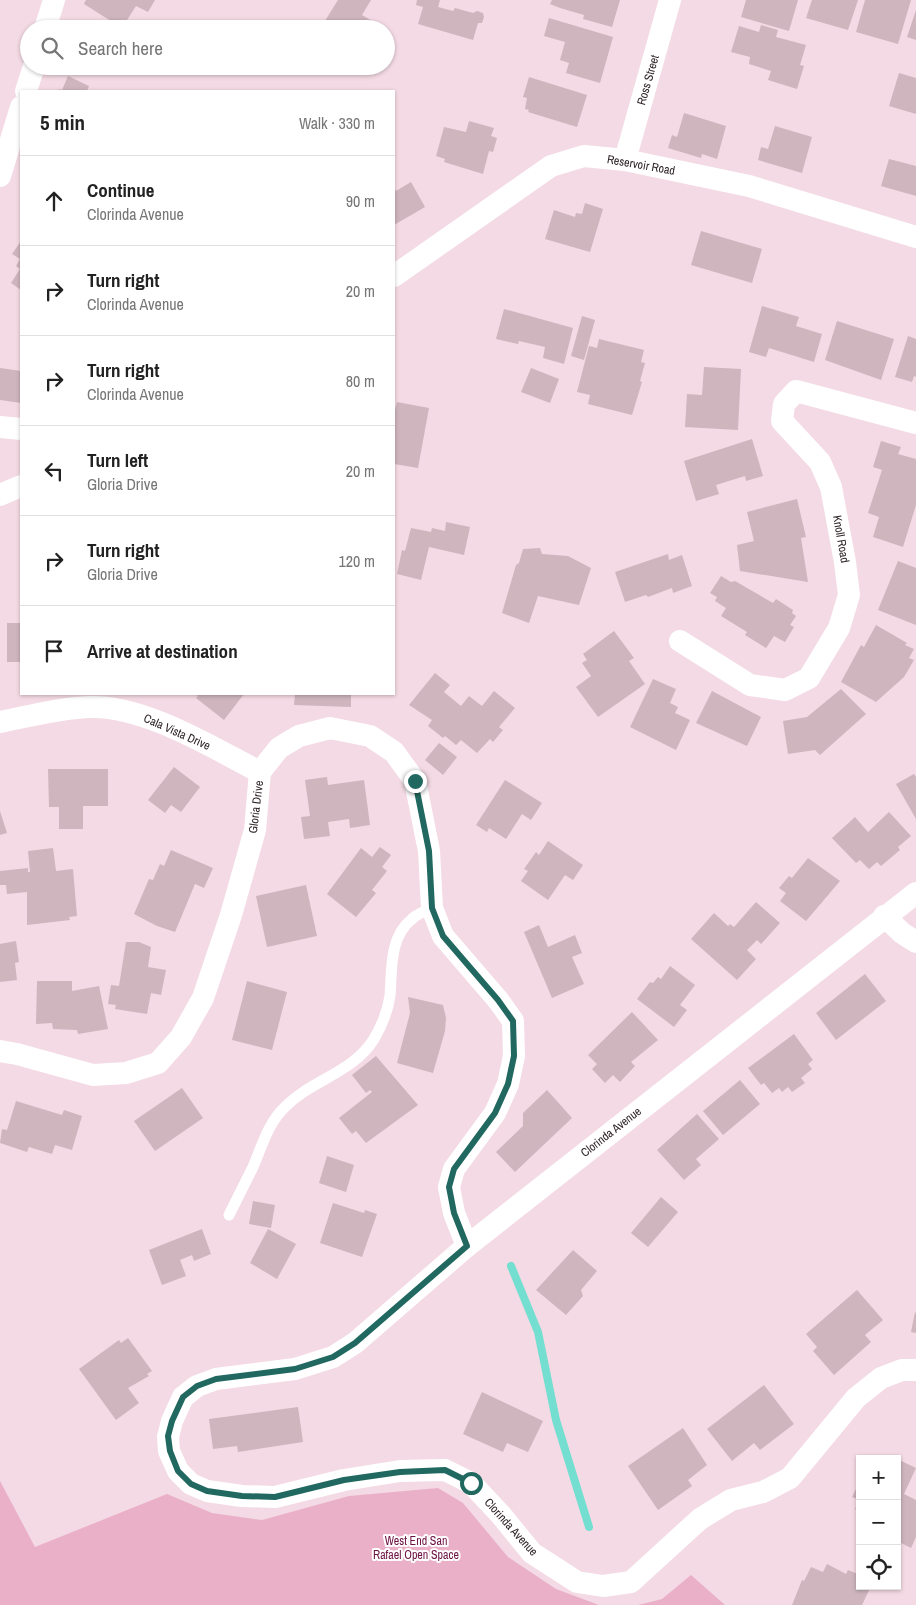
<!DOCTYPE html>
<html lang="en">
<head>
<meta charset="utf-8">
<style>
	body { margin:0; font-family:"Archivo Narrow",sans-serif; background:#f2f2f2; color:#222 }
	.controls { position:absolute; right:15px; bottom:15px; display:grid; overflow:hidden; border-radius:0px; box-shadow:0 1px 4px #0004 }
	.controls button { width:45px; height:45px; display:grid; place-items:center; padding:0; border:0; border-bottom:1px solid #e0e0e0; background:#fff; color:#222; font:25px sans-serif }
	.stop { position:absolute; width:15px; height:15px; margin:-11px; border:4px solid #216960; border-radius:50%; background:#fff }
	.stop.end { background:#216960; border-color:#fff; box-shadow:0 1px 5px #0008 }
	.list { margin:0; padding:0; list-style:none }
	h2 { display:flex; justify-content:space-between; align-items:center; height:65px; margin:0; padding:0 20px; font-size:21px }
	h2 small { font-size:16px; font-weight:400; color:#767676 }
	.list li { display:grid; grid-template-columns:32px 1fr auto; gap:15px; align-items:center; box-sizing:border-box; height:90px; padding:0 20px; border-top:1px solid #e0e0e0 }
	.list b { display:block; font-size:19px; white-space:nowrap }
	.list p { margin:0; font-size:16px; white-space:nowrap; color:#767676 }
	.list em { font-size:16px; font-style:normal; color:#767676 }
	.icon { flex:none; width:28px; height:28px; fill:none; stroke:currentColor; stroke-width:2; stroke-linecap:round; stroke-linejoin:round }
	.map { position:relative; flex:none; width:916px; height:1605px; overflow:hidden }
	.search { position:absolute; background:#fff; box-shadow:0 1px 4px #0004; left:20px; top:20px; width:375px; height:55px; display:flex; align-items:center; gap:12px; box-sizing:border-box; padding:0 18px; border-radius:28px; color:#767676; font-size:19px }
	.panel { position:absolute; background:#fff; box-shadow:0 1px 4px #0004; left:20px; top:90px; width:375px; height:605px; border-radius:0px }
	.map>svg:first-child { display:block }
</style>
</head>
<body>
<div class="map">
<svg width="916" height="1605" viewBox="0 0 916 1605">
	<rect width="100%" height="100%" fill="#f4dae4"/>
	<g fill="#eab0c7">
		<polygon points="0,1481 35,1547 167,1494 212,1513 262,1520 349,1496 438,1488 463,1503 508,1557 556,1589 599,1605 0,1605"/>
		<polygon points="691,1575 725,1605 638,1605 662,1599"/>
	</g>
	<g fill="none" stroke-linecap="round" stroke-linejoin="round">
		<polyline stroke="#74dfd0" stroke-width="8" points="511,1266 538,1332 556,1420 589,1527"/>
	</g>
	<g fill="#ceb5be">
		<polygon points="86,0 155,0 148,12 136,6 122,28 84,4"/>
		<polygon points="338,0 371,0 362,15 372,21 367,29 327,29 328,27 323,24"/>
		<polygon points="417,0 440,0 438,7 453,11 455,8 473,13 477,11 483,13 484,17 482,23 478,23 473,40 418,24 423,7 416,5"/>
		<polygon points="552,0 620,0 612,27 583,19 584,15 560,8 550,4"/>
		<polygon points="746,0 798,0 789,31 741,17"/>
		<polygon points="812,0 858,0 848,30 806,18"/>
		<polygon points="865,0 911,0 898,44 856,32"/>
		<polygon points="916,10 916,40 907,37"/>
		<polygon points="549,18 613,37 600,83 566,73 569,63 560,60 565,42 544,36"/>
		<polygon points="761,25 778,30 776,37 806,45 800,65 804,66 797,89 768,80 771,71 749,64 750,57 731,52 739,26 759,32"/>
		<polygon points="899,73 916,78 916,114 889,106"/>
		<polygon points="68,76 89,86 87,91 58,91 59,89 62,90"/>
		<polygon points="529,77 587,95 577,127 528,112 529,110 525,109 527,98 523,97"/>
		<polygon points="684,113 726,126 717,159 702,154 701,158 668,148 672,135 677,137"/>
		<polygon points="469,121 494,128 491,136 497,138 493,152 489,151 483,174 444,162 445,159 436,156 444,127 466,132"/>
		<polygon points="775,126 812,137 802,173 758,160 761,147 768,149"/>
		<polygon points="889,159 916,166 916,196 881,186"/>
		<polygon points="411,182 425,207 394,225 394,187 396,191"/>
		<polygon points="585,203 603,209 590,252 545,239 554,210 575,217 576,213 582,214"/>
		<polygon points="701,231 762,249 752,283 691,265"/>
		<polygon points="21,241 21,290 11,283 20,269 16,266 20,259 12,254"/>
		<polygon points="762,306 799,317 796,326 822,334 814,362 769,348 766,357 749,352"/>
		<polygon points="504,309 573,328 564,364 543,358 545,347 519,341 518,344 496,339"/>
		<polygon points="582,316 595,320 584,360 571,356"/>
		<polygon points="837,321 894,339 881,380 825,360"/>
		<polygon points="908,336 916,339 916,377 914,376 912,382 895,377"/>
		<polygon points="599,339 644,350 641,362 645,363 640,381 642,382 632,415 588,404 590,395 577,392 589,346 597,348"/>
		<polygon points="704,367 741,369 738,430 685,427 687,394 702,395"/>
		<polygon points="0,368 21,371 21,403 0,400"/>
		<polygon points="531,368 559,379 550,403 521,392"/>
		<polygon points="397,402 429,408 418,468 394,464 394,414"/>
		<polygon points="752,439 763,476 746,481 745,476 716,485 719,494 696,501 684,461"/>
		<polygon points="881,441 901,447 898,454 916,459 916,505 903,547 873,537 879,517 868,513 882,470 873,467"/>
		<polygon points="797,499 806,537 801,538 808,582 740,571 737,545 754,541 747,512"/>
		<polygon points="446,522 470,527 464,555 429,547 421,580 397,574 402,550 405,551 411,528 431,532 432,528 445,531"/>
		<polygon points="540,548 542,554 568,556 591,568 579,605 538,596 529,623 502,613 516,565 519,563 523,549"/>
		<polygon points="668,554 669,560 682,555 692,586 673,593 672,588 648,597 646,595 625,602 615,572"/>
		<polygon points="898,561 916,568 916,625 878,610"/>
		<polygon points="721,576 731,582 735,581 773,603 776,599 793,610 792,613 796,616 790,625 794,627 785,642 774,636 766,648 745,635 747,632 721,616 726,608 715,601 717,597 710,593"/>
		<rect x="7" y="623" width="14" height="39"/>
		<polygon points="876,625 907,643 905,645 914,649 909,658 914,660 904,677 876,702 841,682 861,645 864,647"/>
		<polygon points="614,631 634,658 629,661 645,684 598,717 576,687 591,676 582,663 587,660 583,654"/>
		<polygon points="435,673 450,685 444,692 461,706 469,696 482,706 494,691 515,708 499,727 503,730 493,742 490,739 477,753 461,740 456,745 445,736 443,738 428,726 432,720 409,705"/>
		<polygon points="653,679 676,689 670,703 678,707 675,713 690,720 676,750 630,727"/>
		<polygon points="841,689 866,714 820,755 815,750 788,754 783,721 807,717"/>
		<polygon points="712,691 761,717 747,746 696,723"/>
		<polygon points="195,694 244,694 224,720 196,698 198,696"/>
		<polygon points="295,694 351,694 351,707 294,705"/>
		<polygon points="439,743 457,757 443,775 425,760"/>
		<polygon points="174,767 200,787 181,812 171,805 165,813 148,800"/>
		<polygon points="48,769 108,769 108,806 83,806 83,829 59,829 59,807 49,807"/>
		<polygon points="914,774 916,777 916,819 896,784"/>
		<polygon points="327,777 328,785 364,780 370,825 350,828 349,819 328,822 330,836 304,839 301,817 310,816 305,780"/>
		<polygon points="505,780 542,803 531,820 522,814 506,839 489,828 487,832 476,825"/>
		<polygon points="0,811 7,833 0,835"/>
		<polygon points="889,812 911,836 898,847 900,850 881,866 877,862 869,869 860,860 856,863 832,838 855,817 868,832"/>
		<polygon points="548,841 583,865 573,880 565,875 548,900 521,881 528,871 524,869 536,852 539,855"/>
		<polygon points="380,847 391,855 382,867 387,871 372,890 376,893 356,917 327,894 361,848 372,857"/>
		<polygon points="53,848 56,871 73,869 77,916 69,917 70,920 27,925 27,892 7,894 6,885 0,885 0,871 28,868 28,872 30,872 28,851"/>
		<polygon points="171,850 213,868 204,888 195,884 175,932 157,926 134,914 149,879 153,880 160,864 164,866"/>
		<polygon points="808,858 840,881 806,921 780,901 786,893 779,888 789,876 792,878"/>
		<polygon points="306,885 317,936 267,947 256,896"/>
		<polygon points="756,902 780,923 761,944 757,940 747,950 756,959 737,980 691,939 714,913 728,926 730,924 734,927"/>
		<polygon points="539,925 548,947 575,935 582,953 572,957 584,984 552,998 524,932"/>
		<polygon points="16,941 19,962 15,963 17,980 0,982 0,944"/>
		<polygon points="126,942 139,942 151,947 148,967 166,970 161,995 151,993 147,1014 115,1009 116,1005 108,1004 111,985 119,986"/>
		<polygon points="670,966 695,985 680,1005 687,1010 674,1027 637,999 650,982 653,983 658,977 661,979"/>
		<polygon points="865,974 886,1001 836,1040 816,1013"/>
		<polygon points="37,981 72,981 72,991 99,986 108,1029 78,1034 77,1030 53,1029 52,1023 36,1024"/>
		<polygon points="247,981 287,992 272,1050 232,1040"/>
		<polygon points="408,997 443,1005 446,1018 445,1031 433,1073 397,1063 410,1013"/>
		<polygon points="632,1012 658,1040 631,1062 635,1066 620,1082 613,1075 605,1083 592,1069 597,1064 588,1055"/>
		<polygon points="794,1034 813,1060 808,1064 812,1069 801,1078 805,1083 792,1092 788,1087 782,1092 779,1088 772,1093 764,1083 761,1085 748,1068"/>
		<polygon points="376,1056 418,1105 366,1143 356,1131 352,1134 339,1118 372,1092 370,1090 366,1093 352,1075"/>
		<polygon points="740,1080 760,1104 723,1135 703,1111"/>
		<polygon points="182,1088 203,1118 155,1151 134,1121"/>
		<polygon points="547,1090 572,1118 515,1172 496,1152 523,1126 523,1113"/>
		<polygon points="16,1101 62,1115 64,1110 82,1116 72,1150 55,1145 52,1154 29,1147 27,1152 0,1143 2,1129 7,1130"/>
		<polygon points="697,1114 719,1139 696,1159 701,1165 684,1180 657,1150"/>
		<polygon points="327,1156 354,1165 346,1192 319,1183"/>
		<polygon points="661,1197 678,1212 648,1247 631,1233"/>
		<polygon points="253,1201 275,1205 271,1228 249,1224"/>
		<polygon points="333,1203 364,1213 365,1210 377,1214 362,1257 320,1243"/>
		<polygon points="202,1229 211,1254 194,1261 192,1255 180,1260 186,1276 162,1285 149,1250"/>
		<polygon points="268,1229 296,1244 277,1279 250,1263"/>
		<polygon points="573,1250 597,1271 581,1290 583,1296 566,1315 536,1290"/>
		<polygon points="857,1290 883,1320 865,1335 871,1342 834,1375 813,1351 817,1347 806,1334"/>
		<polygon points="915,1312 916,1313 916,1333 911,1332"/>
		<polygon points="128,1338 152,1371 147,1374 149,1376 128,1388 139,1403 116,1420 79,1369 119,1340 121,1343"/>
		<polygon points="764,1385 794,1424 760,1450 754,1443 732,1461 707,1429"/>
		<polygon points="482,1392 543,1421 528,1452 507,1443 503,1452 463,1434"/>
		<polygon points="298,1407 303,1442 238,1452 237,1446 213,1449 209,1419"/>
		<polygon points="683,1428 707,1465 688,1480 692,1486 658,1510 628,1466"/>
		<polygon points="897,1459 916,1468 904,1494 916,1500 916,1537 911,1548 897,1541"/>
		<polygon points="860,1481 860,1512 855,1509 860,1500 852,1497"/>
		<polygon points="827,1564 846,1574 848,1570 860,1575 860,1586 871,1586 862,1605 792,1605 802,1580 804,1581 811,1567 823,1572"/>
	</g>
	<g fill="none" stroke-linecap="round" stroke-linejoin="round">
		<path stroke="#fff" stroke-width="11" d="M229 1215C237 1199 245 1183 253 1167 262 1146 268 1123 285 1107 311 1080 353 1073 374 1039 381 1027 388 1010 390 996 392 970 389 937 412 919 417 914 425 911 432 908"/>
		<g stroke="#fff" stroke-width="22">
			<polyline points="45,29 54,0"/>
			<polyline points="26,91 34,66"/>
			<polyline points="625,160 670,0"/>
			<polyline points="0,176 21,107"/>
			<polyline points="394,276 551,166 584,156 625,160 749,186 916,237"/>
			<polyline points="0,427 21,429"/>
			<polyline points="0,495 21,486"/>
			<polyline points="680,641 750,685 785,690 809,678 839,628 849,595 845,562 831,487 820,462 782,421 784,404 796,391 916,423"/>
			<path d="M0 722C30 716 60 708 90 707 144 705 213 748 260 772"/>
			<polyline points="916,893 467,1246 355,1343 333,1357 295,1369 216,1379 197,1386 183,1397 172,1421 168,1437 169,1451 178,1471 191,1484 207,1491 242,1496 275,1497 344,1480 400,1471 445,1470 471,1483 501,1515 532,1553 577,1582 603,1586 631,1582 700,1519 731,1500 763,1492 790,1478 856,1398 881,1378 902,1370 916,1370"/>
			<polyline points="884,916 902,933 916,942"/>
			<polyline points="0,1051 17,1054 93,1075 126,1073 158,1063 181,1037 203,998 231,915 255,830 260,772 279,748 299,736 330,728 370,736 394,752 415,781 429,851 432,908 443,936 498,1000 513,1021 514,1056 508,1084 495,1113 454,1169 449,1187 454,1213 467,1246"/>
		</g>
	</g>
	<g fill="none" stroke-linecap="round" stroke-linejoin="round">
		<polyline stroke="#216960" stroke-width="6" points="415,781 429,851 432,908 443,936 498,1000 513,1021 514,1056 508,1084 495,1113 454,1169 449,1187 454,1213 467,1246 355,1343 333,1357 295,1369 216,1379 197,1386 183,1397 172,1421 168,1436 170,1451 178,1471 191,1484 207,1491 242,1496 275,1497 344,1480 400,1472 445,1470 471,1483"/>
	</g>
	<g text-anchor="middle" stroke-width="4" stroke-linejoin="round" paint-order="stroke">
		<g font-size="12" fill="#30262a" stroke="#fff">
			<text transform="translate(648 80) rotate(-74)" y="4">Ross Street</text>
			<text transform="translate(641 165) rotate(10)" y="4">Reservoir Road</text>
			<text transform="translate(841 539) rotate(80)" y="4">Knoll Road</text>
			<text transform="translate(177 732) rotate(24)" y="4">Cala Vista Drive</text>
			<text transform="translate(256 807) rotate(-83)" y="4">Gloria Drive</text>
			<text transform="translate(611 1132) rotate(-38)" y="4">Clorinda Avenue</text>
			<text transform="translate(511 1527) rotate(48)" y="4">Clorinda Avenue</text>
		</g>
		<g font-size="12" fill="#6c1143" stroke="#fff">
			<text x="416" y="1545">West End San<tspan x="416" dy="14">Rafael Open Space</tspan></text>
		</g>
	</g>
</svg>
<div class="controls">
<button>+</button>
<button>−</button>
<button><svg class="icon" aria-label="locate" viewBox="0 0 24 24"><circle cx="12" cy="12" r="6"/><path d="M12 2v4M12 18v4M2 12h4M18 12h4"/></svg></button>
</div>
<div class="stop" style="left:471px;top:1483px"></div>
<div class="stop end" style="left:415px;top:781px"></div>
<div class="search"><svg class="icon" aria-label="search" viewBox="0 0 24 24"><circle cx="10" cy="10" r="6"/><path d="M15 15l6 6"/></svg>Search here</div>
<section class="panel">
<h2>5 min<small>Walk · 330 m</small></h2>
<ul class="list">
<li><svg class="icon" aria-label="ahead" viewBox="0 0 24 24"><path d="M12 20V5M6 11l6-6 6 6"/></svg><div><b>Continue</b><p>Clorinda Avenue</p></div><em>90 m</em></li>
<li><svg class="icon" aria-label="right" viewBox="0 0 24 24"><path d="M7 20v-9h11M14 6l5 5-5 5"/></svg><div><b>Turn right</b><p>Clorinda Avenue</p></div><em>20 m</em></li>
<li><svg class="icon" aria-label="right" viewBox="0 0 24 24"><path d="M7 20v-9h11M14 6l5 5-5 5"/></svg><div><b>Turn right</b><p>Clorinda Avenue</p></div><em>80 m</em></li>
<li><svg class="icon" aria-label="left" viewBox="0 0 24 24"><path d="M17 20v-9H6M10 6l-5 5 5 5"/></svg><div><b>Turn left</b><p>Gloria Drive</p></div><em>20 m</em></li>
<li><svg class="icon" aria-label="right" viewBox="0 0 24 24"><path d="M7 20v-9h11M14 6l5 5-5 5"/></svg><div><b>Turn right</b><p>Gloria Drive</p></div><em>120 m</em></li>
<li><svg class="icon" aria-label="arrive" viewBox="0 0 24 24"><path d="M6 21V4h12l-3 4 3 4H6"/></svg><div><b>Arrive at destination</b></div></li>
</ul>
</section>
</div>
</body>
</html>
